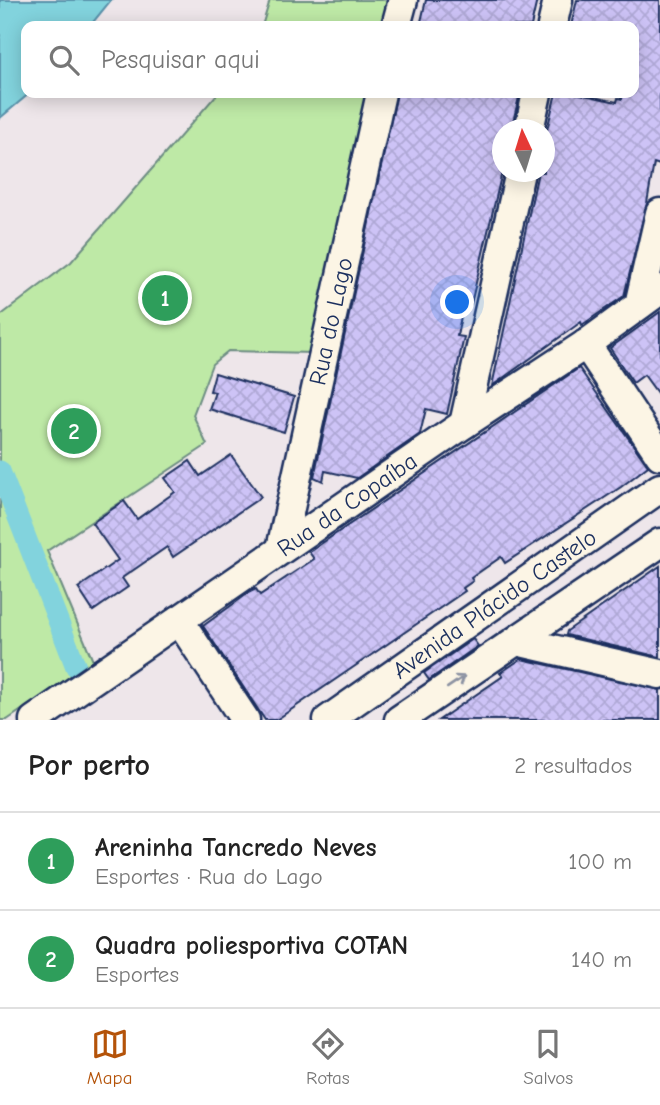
<!DOCTYPE html>
<html lang="pt">
<head>
<meta charset="utf-8">
<style>
	body { margin:0; font-family:"Comic Neue",sans-serif; background:#f6f6f6; color:#222 }
	.compass { position:absolute; left:492px; top:119px; width:63px; height:63px; border-radius:50%; background:#fff; box-shadow:0 4px 18px #0003; rotate:356deg }
	.you { position:absolute; left:458px; top:303px; width:24px; height:24px; margin:-18px; border:5px solid #fff; border-radius:50%; background:#1a73e8; box-shadow:0 0 0 10px #1a73e833 }
	.badge { display:grid; place-items:center; width:46px; height:46px; border-radius:50%; background:#b45309; color:#fff; font-size:23px; font-weight:700 }
	.pin { position:absolute; translate:-50% -50%; border:4px solid #fff; box-shadow:0 2px 7px #0006 }
	.list { margin:0; padding:0; list-style:none }
	h2 { display:flex; justify-content:space-between; align-items:center; height:91px; margin:0; padding:0 28px; font-size:30px }
	h2 small { font-size:23px; font-weight:400; color:#767676 }
	.list li { display:grid; grid-template-columns:46px 1fr auto; gap:21px; align-items:center; box-sizing:border-box; height:98px; padding:0 28px; border-top:2px solid #e0e0e0 }
	.list b { display:block; font-size:26px; white-space:nowrap }
	.list p { margin:0; font-size:23px; white-space:nowrap; color:#767676 }
	.list em { font-size:23px; font-style:normal; color:#767676 }
	.icon { flex:none; width:38px; height:38px; fill:none; stroke:currentColor; stroke-width:2; stroke-linecap:round; stroke-linejoin:round }
	.map { position:relative; flex:none; width:660px; height:720px; overflow:hidden }
	.search { position:absolute; background:#fff; box-shadow:0 4px 18px #0003; left:21px; right:21px; top:21px; height:77px; display:flex; align-items:center; gap:18px; box-sizing:border-box; padding:0 24px; border-radius:14px; color:#767676; font-size:26px }
	.sheet { height:287px; background:#fff }
	nav { display:flex; justify-content:space-around; align-items:center; box-sizing:border-box; height:98px; border-top:2px solid #e0e0e0; background:#fff; font-size:19px; color:#767676 }
	nav a { display:grid; justify-items:center; gap:4px }
	nav .on { color:#b45309 }
	.map>svg:first-child { display:block }
</style>
</head>
<body>
<div class="map">
<svg width="660" height="720" viewBox="0 0 660 720">
	<defs>
		<pattern id="building-cross-hatch" width="8" height="8" patternUnits="userSpaceOnUse" patternTransform="scale(1.75)"><rect width="8" height="8" fill="#cdc3f6"/><path d="M0 0l8 8M0 8l8-8" fill="none" stroke="#afa8d5"/></pattern>
	</defs>
	<rect width="100%" height="100%" fill="#eee6ea"/>
	<filter id="ink" filterUnits="userSpaceOnUse"><feTurbulence type="fractalNoise" baseFrequency=".0143" numOctaves="2"/><feDisplacementMap in="SourceGraphic" scale="14" xChannelSelector="R" yChannelSelector="G"/><feConvolveMatrix kernelMatrix="1 2 1 2 8 2 1 2 1" color-interpolation-filters="sRGB"/></filter>
	<g filter="url(#ink)">
		<g fill="#bee9a6" stroke="#6c8c82" stroke-width="2">
			<polygon points="270,0 395,0 389,26 262,26"/>
			<polygon points="218,93 373,93 313,353 228,351 212,364 193,415 207,445 47,551 93,661 7,720 0,720 0,316 71,262"/>
		</g>
		<polygon fill="#82d3dd" stroke="#5991aa" stroke-width="2" points="0,0 111,0 90,26 26,26 26,93 30,93 0,118"/>
		<g fill="none" stroke-linecap="round" stroke-linejoin="round">
			<polyline stroke="#82d3dd" stroke-width="21" points="0,471 76,667"/>
		</g>
		<g fill="url(#building-cross-hatch)" stroke="#1b2f5e" stroke-width="2">
			<polygon points="426,0 537,0 531,26 420,26"/>
			<polygon points="577,0 660,0 660,165 654,163 647,203 624,296 582,325 581,322 492,386 538,172 544,172 544,142 556,93 575,93 617,102 618,98 622,99 623,93 634,93 634,26 571,26"/>
			<polygon points="397,93 520,93 511,130 502,130 502,172 471,304 464,302 457,336 464,337 447,414 426,409 420,434 357,478 325,471 323,481 314,477"/>
			<polygon points="660,312 660,397 644,375 633,383 610,348"/>
			<polygon points="579,368 648,466 621,487 505,563 501,557 471,578 473,581 463,588 465,591 276,720 265,720 203,626 250,592 256,589 260,595 314,559 309,552"/>
			<polygon points="215,373 294,397 284,432 209,409 215,392 210,391"/>
			<polygon points="231,455 261,497 173,557 167,547 122,578 128,587 93,611 78,588 118,560 92,523 124,501 137,519 175,492 165,478 190,461 200,476"/>
			<polygon points="660,566 660,657 566,635 567,631"/>
			<polygon points="473,639 478,646 429,680 424,673"/>
			<polygon points="521,659 660,690 660,720 439,720 503,676 500,673"/>
		</g>
		<g fill="none" stroke-linecap="round" stroke-linejoin="round">
			<g stroke="#1b2f5e" stroke-width="33">
				<g id="minor">
					<polyline points="396,26 403,0"/>
					<polyline points="552,26 558,0"/>
					<polyline points="529,130 537,93"/>
					<polyline points="639,305 660,213"/>
					<polyline points="586,344 660,455"/>
					<polyline points="464,424 520,172"/>
					<path id="s1" d="M281 549 381 93"/>
					<polyline points="179,620 245,720"/>
					<polyline points="517,641 660,674"/>
					<path id="s2" d="M34 720 464 424 586 344 660 290"/>
					<path id="s3" d="M328 720 660 488"/>
					<polyline points="399,720 660,543"/>
				</g>
			</g>
			<use href="#minor" stroke="#fcf5e5" stroke-width="28"/>
		</g>
		<defs><path id="oneway-shaft" d="M-6 0H5M1.5-3L5.5 0L1.5 3" fill="none" stroke-width="1.6" stroke-linecap="round" stroke-linejoin="round" transform="scale(1.75)"/></defs>
		<use stroke="#8c92a2" href="#oneway-shaft" transform="translate(456 682) rotate(-34)"/>
	</g>
	<g text-anchor="middle" stroke-width="5" stroke-linejoin="round" paint-order="stroke">
		<g font-size="24" fill="#1b2f5e" stroke="#fcf5e5">
			<text dy="8" stroke="none"><textPath href="#s1" startOffset="233">Rua do Lago</textPath></text>
			<text dy="8" stroke="none"><textPath href="#s2" startOffset="380">Rua da Copaíba</textPath></text>
			<text dy="8" stroke="none"><textPath href="#s3" startOffset="203">Avenida Plácido Castelo</textPath></text>
		</g>
	</g>
</svg>
<svg class="compass" viewBox="-18 -18 36 36"><path d="M0-13l5 13h-10z" fill="#e53935"/><path d="M0 13l5-13h-10z" fill="#767676"/></svg>
<div class="you"></div>
<div class="pin badge" style="left:165px;top:298px;background:#2e9e5b">1</div>
<div class="pin badge" style="left:74px;top:431px;background:#2e9e5b">2</div>
<div class="search"><svg class="icon" aria-label="search" viewBox="0 0 24 24"><circle cx="10" cy="10" r="6"/><path d="M15 15l6 6"/></svg>Pesquisar aqui</div>
</div>
<section class="sheet">
<h2>Por perto<small>2 resultados</small></h2>
<ul class="list">
<li><span class="badge" style="background:#2e9e5b">1</span><div><b>Areninha Tancredo Neves</b><p>Esportes · Rua do Lago</p></div><em>100 m</em></li>
<li><span class="badge" style="background:#2e9e5b">2</span><div><b>Quadra poliesportiva COTAN</b><p>Esportes</p></div><em>140 m</em></li>
</ul>
</section>
<nav>
<a class="on"><svg class="icon" aria-label="map" viewBox="0 0 24 24"><path d="M3 6l6-2 6 2 6-2v14l-6 2-6-2-6 2zM9 4v14M15 6v14"/></svg>Mapa</a>
<a><svg class="icon" aria-label="directions" viewBox="0 0 24 24"><path d="M12 3l9 9-9 9-9-9zM9 14v-3h6M13 9l2 2-2 2"/></svg>Rotas</a>
<a><svg class="icon" aria-label="saved" viewBox="0 0 24 24"><path d="M7 4h10v16l-5-4-5 4z"/></svg>Salvos</a>
</nav>
</body>
</html>
